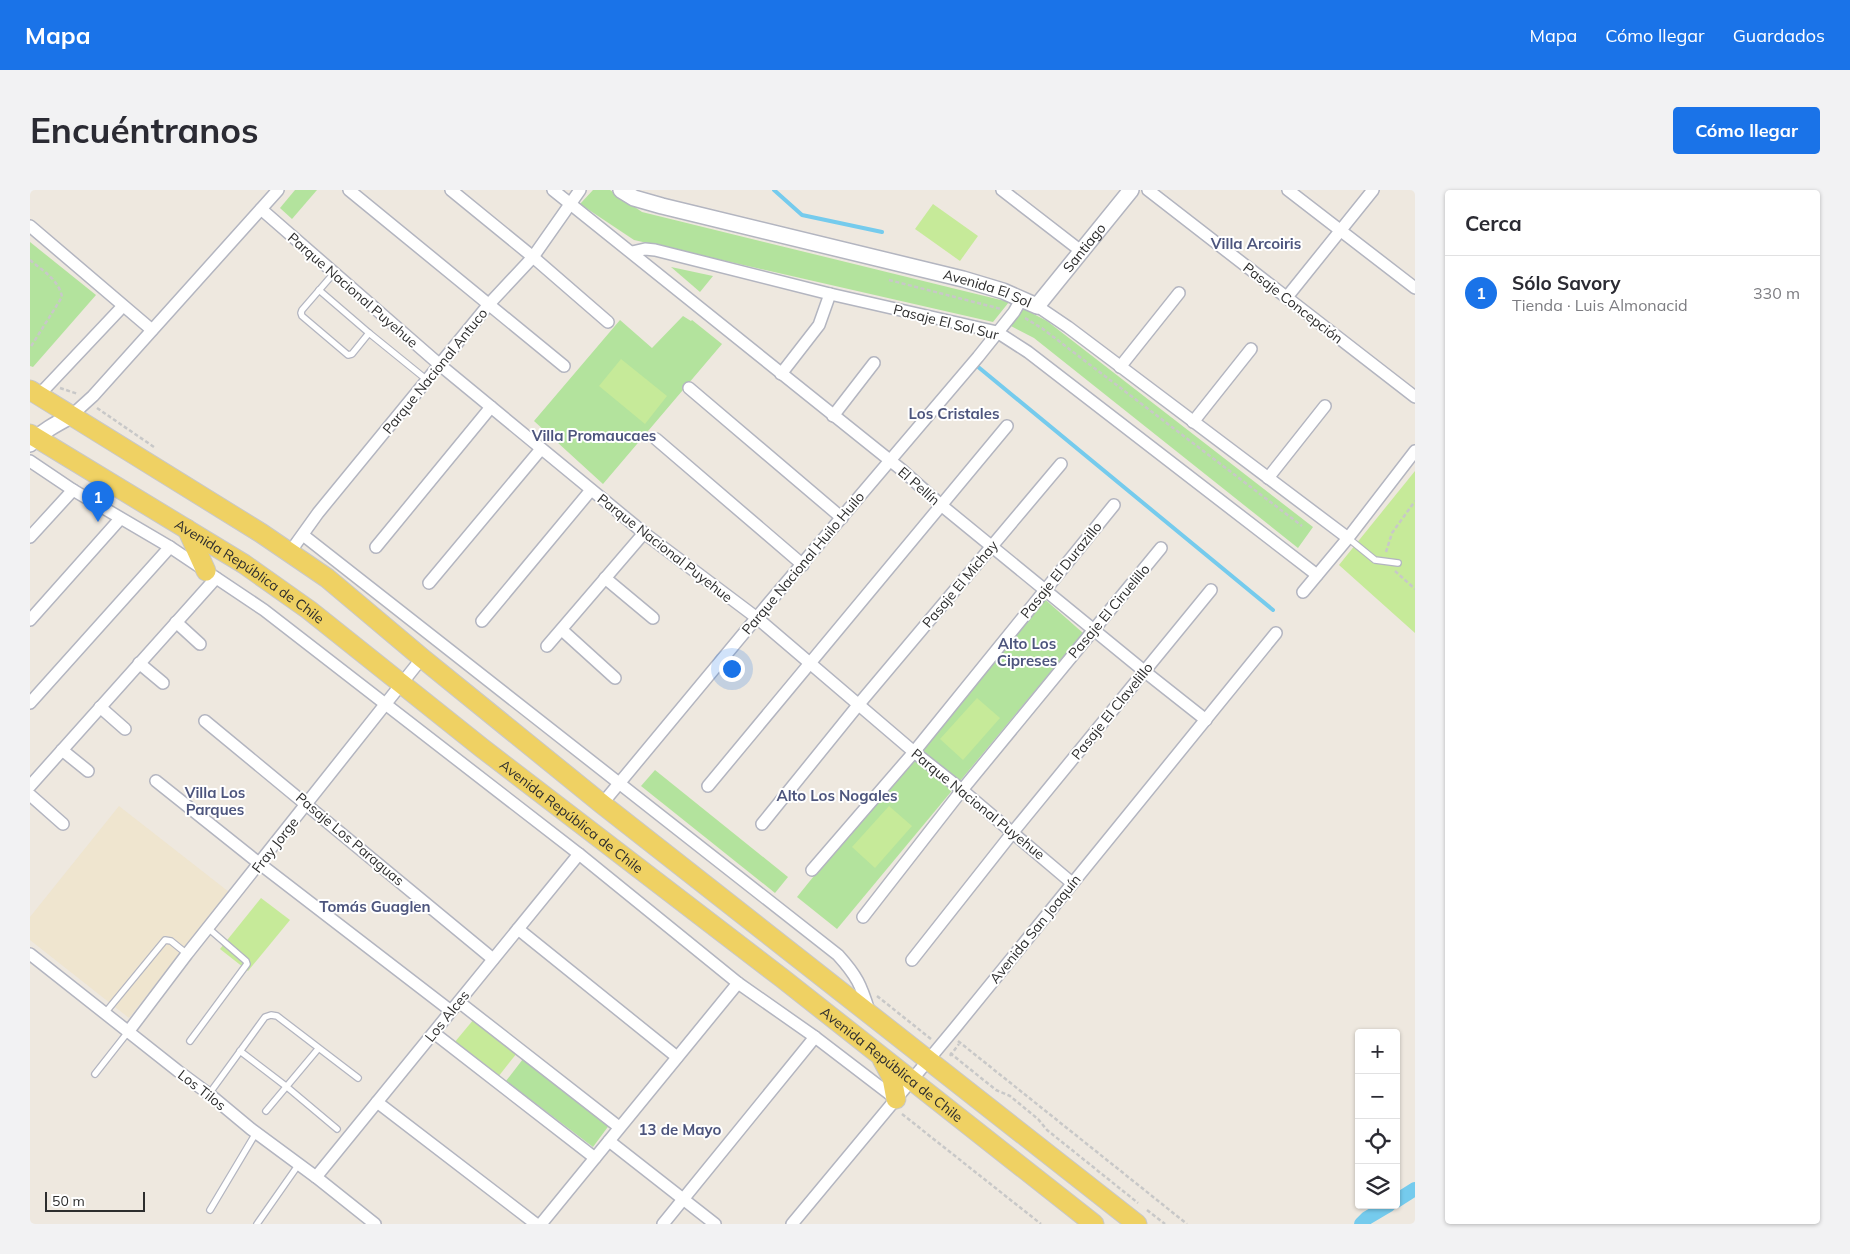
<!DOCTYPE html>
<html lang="es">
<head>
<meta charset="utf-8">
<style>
	body { margin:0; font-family:Mulish,sans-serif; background:#f2f2f3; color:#2b2b33 }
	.controls { position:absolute; right:15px; bottom:15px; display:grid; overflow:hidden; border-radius:5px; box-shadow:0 1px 4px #0004 }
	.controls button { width:45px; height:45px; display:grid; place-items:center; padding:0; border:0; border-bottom:1px solid #e1e1e2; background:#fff; color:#2b2b33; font:25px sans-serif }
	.scale { position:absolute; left:15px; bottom:12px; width:100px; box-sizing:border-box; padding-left:5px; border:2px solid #2d2d2d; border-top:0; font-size:14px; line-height:18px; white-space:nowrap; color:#2d2d2d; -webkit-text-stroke:4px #fff; paint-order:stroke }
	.you { position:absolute; left:701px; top:478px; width:18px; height:18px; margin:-12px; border:4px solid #fff; border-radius:50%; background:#1a73e8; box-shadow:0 0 0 8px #1a73e833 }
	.badge { display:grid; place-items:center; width:32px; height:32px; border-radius:50%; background:#1a73e8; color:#fff; font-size:16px; font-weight:700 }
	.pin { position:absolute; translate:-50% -41px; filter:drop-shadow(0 1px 2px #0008) }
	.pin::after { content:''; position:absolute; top:26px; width:18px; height:15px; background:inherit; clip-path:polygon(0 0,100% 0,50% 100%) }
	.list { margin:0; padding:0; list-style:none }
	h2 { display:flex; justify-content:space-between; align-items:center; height:65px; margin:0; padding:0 20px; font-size:21px }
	h2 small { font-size:16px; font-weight:400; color:#7c7c81 }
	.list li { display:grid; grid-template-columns:32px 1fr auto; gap:15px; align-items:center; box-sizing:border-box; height:75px; padding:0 20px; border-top:1px solid #e1e1e2 }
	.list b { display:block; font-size:19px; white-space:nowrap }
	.list p { margin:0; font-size:16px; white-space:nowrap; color:#7c7c81 }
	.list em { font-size:16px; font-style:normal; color:#7c7c81 }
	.icon { flex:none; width:28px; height:28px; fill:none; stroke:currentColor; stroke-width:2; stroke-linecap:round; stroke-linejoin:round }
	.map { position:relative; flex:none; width:1385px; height:1034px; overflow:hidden; border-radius:5px }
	header { display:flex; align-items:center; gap:30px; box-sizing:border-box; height:70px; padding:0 25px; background:#1a73e8; color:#fff }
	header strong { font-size:24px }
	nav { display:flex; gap:28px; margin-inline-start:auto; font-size:18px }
	.intro { display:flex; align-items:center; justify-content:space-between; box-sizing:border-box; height:120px; padding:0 30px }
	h1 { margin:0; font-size:35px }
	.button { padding:12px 22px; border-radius:5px; background:#1a73e8; color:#fff; font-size:18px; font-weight:700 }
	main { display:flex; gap:30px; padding:0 30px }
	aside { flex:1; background:#fff; border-radius:5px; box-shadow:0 1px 4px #0004 }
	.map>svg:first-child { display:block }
</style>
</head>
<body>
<header>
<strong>Mapa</strong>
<nav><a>Mapa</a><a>Cómo llegar</a><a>Guardados</a></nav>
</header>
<div class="intro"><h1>Encuéntranos</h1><a class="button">Cómo llegar</a></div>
<main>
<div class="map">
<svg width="1385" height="1034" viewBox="0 0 1385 1034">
	<rect width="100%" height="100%" fill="#eee8df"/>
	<polygon fill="#efe5cf" points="89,616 199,702 99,828 0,750 0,727"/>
	<g fill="#b3e39d">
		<polygon points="265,0 287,0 262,29 250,18"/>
		<polygon points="563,0 580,0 612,22 979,112 963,132 604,50 550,14"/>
		<polygon points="0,52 66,105 3,177 0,176"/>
		<polygon points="641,77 683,86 670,102"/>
		<polygon points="992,118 1017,131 1283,337 1268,358 1004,148 979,135"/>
		<polygon points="653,126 661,131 662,130 692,154 573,294 504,231 590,130 622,158"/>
		<polygon points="1010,405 1053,443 807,739 767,707"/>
		<polygon points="625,580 758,687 745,703 611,596"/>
		<polygon points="493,869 580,934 563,957 476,891"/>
	</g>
	<g fill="#c6ea99">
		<polygon points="903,14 948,46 930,71 885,39"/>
		<polygon points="591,169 637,206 615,234 569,196"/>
		<polygon points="1385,281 1385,443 1309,375"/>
		<polygon points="947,508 970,528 933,570 910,549"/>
		<polygon points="859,616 882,636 845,678 822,657"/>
		<polygon points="231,708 260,730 218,781 190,759"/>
		<polygon points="444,829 487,863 468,887 424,853"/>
	</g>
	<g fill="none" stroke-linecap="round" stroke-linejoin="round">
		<g stroke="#75cbed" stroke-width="4">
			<polyline points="744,0 772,25 852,42"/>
			<polyline points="947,176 1243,420"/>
		</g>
		<g stroke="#75cbed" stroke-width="14">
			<polyline points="1366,1011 1385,999"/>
			<polyline points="1331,1034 1337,1028 1359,1015"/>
		</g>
		<g stroke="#b3b5c0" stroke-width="8">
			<g id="service">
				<polyline points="304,83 272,120 271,123 272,126 318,165 322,164 339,143 397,190"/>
				<polyline points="289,100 339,143"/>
				<polyline points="1318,348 1345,370 1368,373"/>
				<polyline points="75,823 135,750 141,751 157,764"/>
				<polyline points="160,851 217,774 216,771 178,738"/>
				<polyline points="210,861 257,897 307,939"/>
				<polyline points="65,884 98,842"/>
				<polyline points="179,904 235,827 241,825 247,826 328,888"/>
				<polyline points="236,921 288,859"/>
				<polyline points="180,1020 226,943"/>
				<polyline points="227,1034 269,974"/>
			</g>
		</g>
		<g stroke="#b3b5c0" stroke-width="14">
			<g id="minor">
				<polyline points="319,0 534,176"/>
				<polyline points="421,0 503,67 578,132"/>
				<polyline points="523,0 872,280 911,315 1114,481 1176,530"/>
				<polyline points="972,0 1051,61"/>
				<polyline points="1118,0 1385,207"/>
				<polyline points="1258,0 1385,98"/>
				<polyline points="231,19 410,175 614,343 727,428 884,562 932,600 1042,693"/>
				<polyline points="0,36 122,140"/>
				<polyline points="602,62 615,59 625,60 800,104 967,142 998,162 1287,385"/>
				<polyline points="1257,107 1343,0"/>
				<polyline points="1007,116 1038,137 1318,348"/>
				<polyline points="1090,177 1149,103"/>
				<polyline points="751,184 789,135 800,104"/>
				<polyline points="659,198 812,328"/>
				<polyline points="9,205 93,116"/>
				<polyline points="41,226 63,206 248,0"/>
				<polyline points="803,226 844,173"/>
				<polyline points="1163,232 1221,159"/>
				<polyline points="626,249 773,375"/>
				<polyline points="0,271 43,300 140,357 234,420 549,664 708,793 785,847 866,909"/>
				<polyline points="1238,288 1295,216"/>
				<path d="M273 345 808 765C827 786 831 795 839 821"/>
				<polyline points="0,347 43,300"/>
				<polyline points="346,357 461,217"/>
				<polyline points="260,362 288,323 460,113 503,67 550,0"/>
				<polyline points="575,388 623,428"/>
				<polyline points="399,393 511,259"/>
				<polyline points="1273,402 1318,348 1385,261"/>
				<polyline points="0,430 90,329"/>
				<polyline points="452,431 561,300"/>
				<polyline points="146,432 170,454"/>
				<polyline points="532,440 585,488"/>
				<polyline points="517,456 614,343"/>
				<polyline points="109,473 133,493"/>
				<polyline points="0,513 140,357"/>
				<polyline points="70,517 95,539"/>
				<polyline points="175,531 463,769"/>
				<polyline points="32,560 58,581"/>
				<polyline points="126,591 230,674 421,821"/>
				<polyline points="0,596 186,388"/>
				<polyline points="678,596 977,236"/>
				<polyline points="0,605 33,634"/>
				<polyline points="572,614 738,414 948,167 984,122 992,108"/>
				<polyline points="732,634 829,514 1031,274"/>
				<polyline points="782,680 884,562 1084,315"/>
				<polyline points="833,727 932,600 1131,358"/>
				<polyline points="488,739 647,867"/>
				<polyline points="0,764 148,881 179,904 221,939 286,987 345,1034"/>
				<polyline points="882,770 983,642 1181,400"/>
				<polyline points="429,812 589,937"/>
				<polyline points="98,842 157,764 392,468"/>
				<polyline points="404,843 565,968"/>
				<polyline points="347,912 506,1034"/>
				<polyline points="579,951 685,1034"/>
				<polyline points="286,987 549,664"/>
				<polyline points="511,1034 708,793"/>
				<polyline points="633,1034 785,847"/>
				<polyline points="762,1034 925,838 1246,443"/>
			</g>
		</g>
		<g stroke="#b3b5c0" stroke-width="18">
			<g id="tertiary">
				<path id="s1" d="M591 0 604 8 632 16 933 89 973 101 1007 116 1101 0"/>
				<path d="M0 254C11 242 26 234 41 226"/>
			</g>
		</g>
		<g stroke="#c8c8c8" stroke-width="21">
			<g id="primary">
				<polyline points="0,200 231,343 297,388 392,468 572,614 1107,1034"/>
				<path id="s2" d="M0 244 214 374 279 420 452 558 752 788 1064 1034"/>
				<polyline points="157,339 176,381"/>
				<polyline points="852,869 862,888 866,909"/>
			</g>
		</g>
		<g stroke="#c8c8c8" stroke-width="2.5" stroke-dasharray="4 2.5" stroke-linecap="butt">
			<path d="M0 70C13 81 29 90 32 107L0 158"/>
			<polyline points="859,90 971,119"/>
			<polyline points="995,128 1013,139 1272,336"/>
			<polyline points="30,198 48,204"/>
			<polyline points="67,218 124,257"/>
			<polyline points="1356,362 1362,343 1385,311"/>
			<polyline points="1365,381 1385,399"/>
			<polyline points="847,806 901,849"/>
			<polyline points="928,851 1157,1034"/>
			<polyline points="920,863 966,900 980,906 1008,929 1017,940 1108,1013"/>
			<polyline points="920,866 929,854"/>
			<polyline points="872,924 1011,1034"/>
			<polyline points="1117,1020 1135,1034"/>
		</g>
		<use href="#service" stroke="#fff" stroke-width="5.5"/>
		<use href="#minor" stroke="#fff" stroke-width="11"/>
		<use href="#tertiary" stroke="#fff" stroke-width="15"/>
		<use href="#primary" stroke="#efd163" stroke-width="19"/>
	</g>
	<g text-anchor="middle" stroke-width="4" stroke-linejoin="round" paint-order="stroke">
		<g font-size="14" fill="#2d2d2d" stroke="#fff">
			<text dy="5" stroke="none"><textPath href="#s1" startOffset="508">Santiago</textPath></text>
			<text dy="5" stroke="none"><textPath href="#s1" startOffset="380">Avenida El Sol</textPath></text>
			<text transform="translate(323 100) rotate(41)" y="5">Parque Nacional Puyehue</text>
			<text transform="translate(1263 113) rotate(38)" y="5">Pasaje Concepción</text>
			<text transform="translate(916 132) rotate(14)" y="5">Pasaje El Sol Sur</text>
			<text transform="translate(405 181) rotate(-51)" y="5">Parque Nacional Antuco</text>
			<text transform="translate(889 296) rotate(41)" y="5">El Pellín</text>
			<text transform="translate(635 358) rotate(38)" y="5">Parque Nacional Puyehue</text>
			<text transform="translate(773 373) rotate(-50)" y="5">Parque Nacional Huilo Huilo</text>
			<text transform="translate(1031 380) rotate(-51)" y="5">Pasaje El Durazillo</text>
			<text dy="5" stroke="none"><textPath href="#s2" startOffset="259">Avenida República de Chile</textPath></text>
			<text transform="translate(930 394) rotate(-50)" y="5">Pasaje El Michay</text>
			<text transform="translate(1079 421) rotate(-50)" y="5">Pasaje El Ciruelillo</text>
			<text transform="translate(1082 521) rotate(-51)" y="5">Pasaje El Clavelillo</text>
			<text transform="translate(948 614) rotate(39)" y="5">Parque Nacional Puyehue</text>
			<text dy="5" stroke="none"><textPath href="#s2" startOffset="664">Avenida República de Chile</textPath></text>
			<text transform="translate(320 649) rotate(40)" y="5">Pasaje Los Paraguas</text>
			<text transform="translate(245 655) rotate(-52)" y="5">Fray Jorge</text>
			<text transform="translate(1005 739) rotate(-51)" y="5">Avenida San Joaquín</text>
			<text transform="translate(417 826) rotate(-51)" y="5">Los Alces</text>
			<text dy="5" stroke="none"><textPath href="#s2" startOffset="1069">Avenida República de Chile</textPath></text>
			<text transform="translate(172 900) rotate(38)" y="5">Los Tilos</text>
		</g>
		<g font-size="15" font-weight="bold" fill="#4d557d" stroke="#fff">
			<text x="1226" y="59">Villa Arcoiris</text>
			<text x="924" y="229">Los Cristales</text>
			<text x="564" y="251">Villa Promaucaes</text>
			<text x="997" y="459">Alto Los<tspan x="997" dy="17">Cipreses</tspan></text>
			<text x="185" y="608">Villa Los<tspan x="185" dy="17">Parques</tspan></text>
			<text x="807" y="611">Alto Los Nogales</text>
			<text x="345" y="722">Tomás Guaglen</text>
			<text x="650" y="945">13 de Mayo</text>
		</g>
	</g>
</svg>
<div class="controls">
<button>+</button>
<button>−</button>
<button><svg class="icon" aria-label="locate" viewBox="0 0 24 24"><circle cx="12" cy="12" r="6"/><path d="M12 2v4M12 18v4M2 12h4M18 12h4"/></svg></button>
<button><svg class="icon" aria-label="layers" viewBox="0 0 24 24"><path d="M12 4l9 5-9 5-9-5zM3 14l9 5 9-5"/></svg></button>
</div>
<div class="scale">50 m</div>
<div class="you"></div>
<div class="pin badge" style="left:68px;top:332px">1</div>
</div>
<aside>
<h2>Cerca<small></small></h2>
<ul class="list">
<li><span class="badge">1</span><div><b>Sólo Savory</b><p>Tienda · Luis Almonacid</p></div><em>330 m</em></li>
</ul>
</aside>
</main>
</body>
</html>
